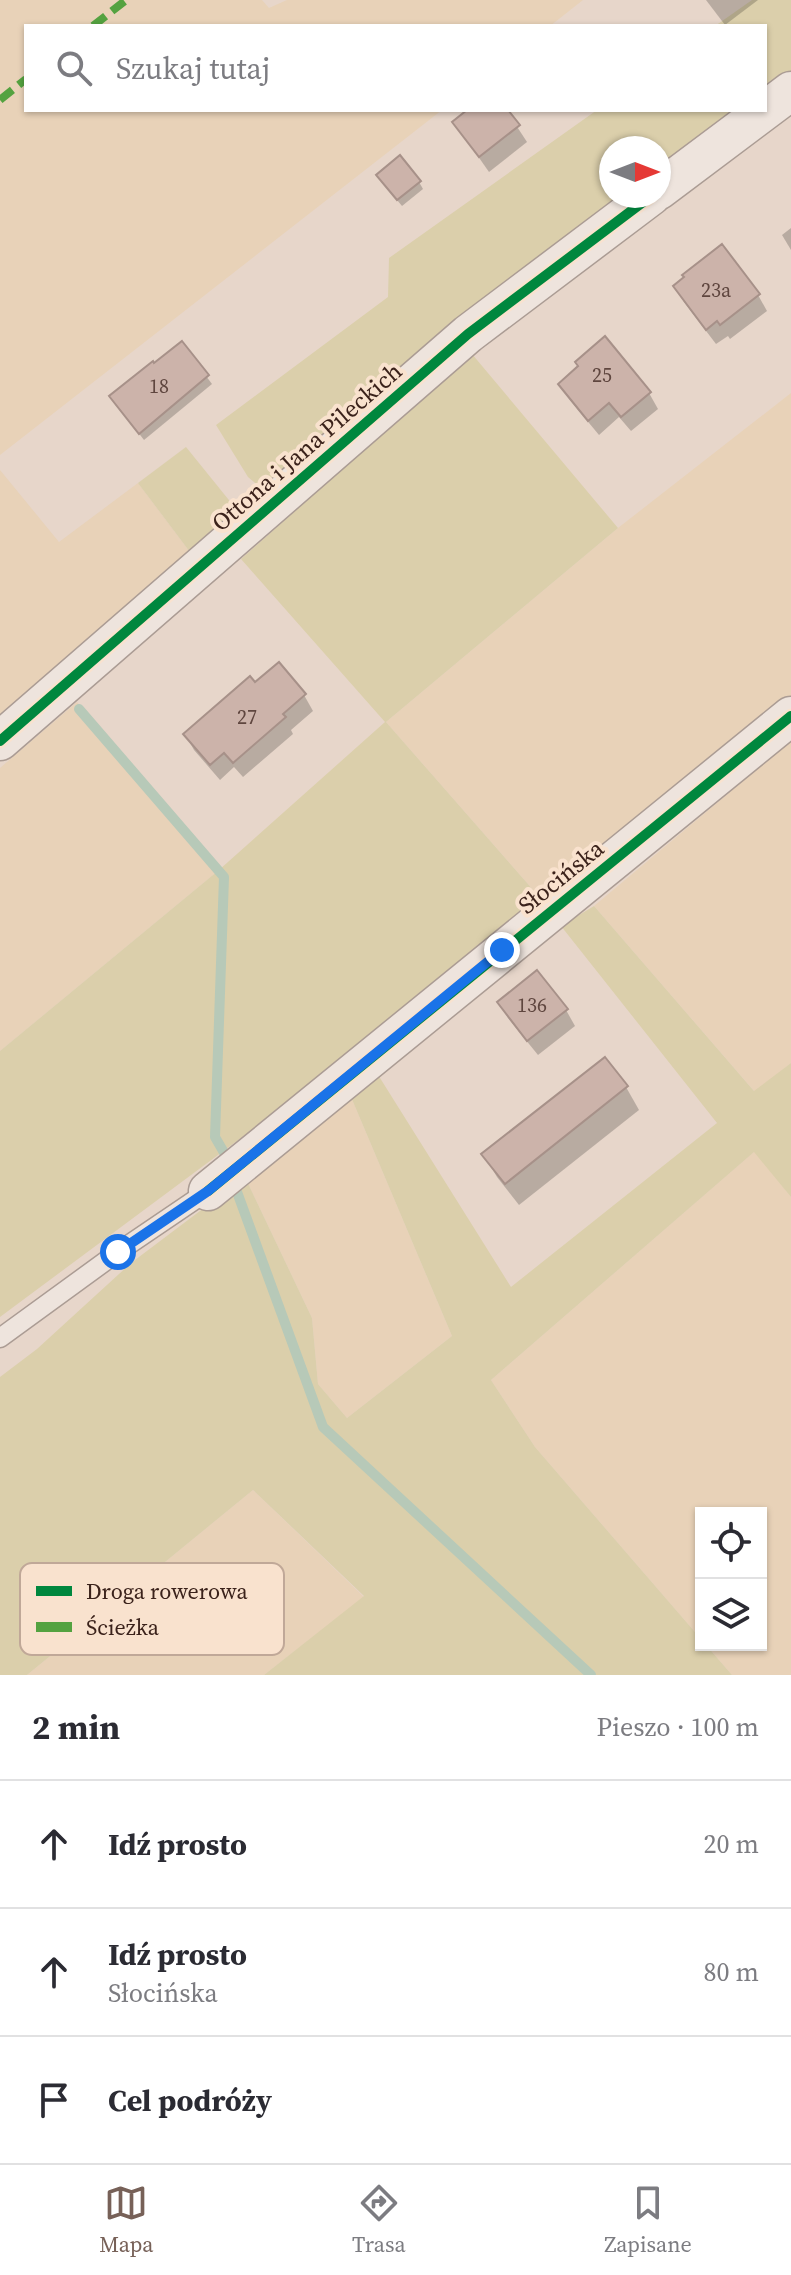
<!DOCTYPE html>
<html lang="pl">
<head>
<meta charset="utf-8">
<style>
	body { margin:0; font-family:"Source Serif 4",serif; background:#f2f2f3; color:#2b2b33 }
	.controls { position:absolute; right:24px; bottom:24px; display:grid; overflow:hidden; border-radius:0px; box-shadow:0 2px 6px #0004 }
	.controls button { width:72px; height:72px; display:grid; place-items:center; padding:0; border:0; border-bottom:2px solid #e1e1e2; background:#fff; color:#2b2b33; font:40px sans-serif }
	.compass { position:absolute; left:599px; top:136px; width:72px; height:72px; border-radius:50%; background:#fff; box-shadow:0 2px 6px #0004; rotate:90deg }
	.stop { position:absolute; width:24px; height:24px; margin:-18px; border:6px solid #1a73e8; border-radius:50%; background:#fff }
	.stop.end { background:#1a73e8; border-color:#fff; box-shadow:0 2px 8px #0008 }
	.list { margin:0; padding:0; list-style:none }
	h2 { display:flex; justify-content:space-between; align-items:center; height:104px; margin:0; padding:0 32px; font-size:34px }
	h2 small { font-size:26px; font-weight:400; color:#7c7c81 }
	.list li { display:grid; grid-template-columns:52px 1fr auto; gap:24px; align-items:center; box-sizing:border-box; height:128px; padding:0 32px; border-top:2px solid #e1e1e2 }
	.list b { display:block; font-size:30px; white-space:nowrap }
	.list p { margin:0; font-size:26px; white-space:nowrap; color:#7c7c81 }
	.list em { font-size:26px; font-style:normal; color:#7c7c81 }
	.icon { flex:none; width:44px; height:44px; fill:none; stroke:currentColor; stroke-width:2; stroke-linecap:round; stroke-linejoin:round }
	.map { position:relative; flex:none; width:791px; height:1675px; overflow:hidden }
	.search { position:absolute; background:#fff; box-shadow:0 2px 6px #0004; left:24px; right:24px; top:24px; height:88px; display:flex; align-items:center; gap:20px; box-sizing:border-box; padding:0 28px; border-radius:0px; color:#7c7c81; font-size:30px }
	.sheet { height:488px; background:#fff }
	nav { display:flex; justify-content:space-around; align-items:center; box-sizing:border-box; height:112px; border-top:2px solid #e1e1e2; background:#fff; font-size:22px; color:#7c7c81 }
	nav a { display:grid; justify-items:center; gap:4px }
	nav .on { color:#776158 }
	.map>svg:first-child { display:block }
</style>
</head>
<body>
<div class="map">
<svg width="791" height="1675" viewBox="0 0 791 1675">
	<rect width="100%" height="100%" fill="#e7d6ca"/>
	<g fill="#e8d2b8">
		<polygon points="0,0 262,0 269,8 287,0 583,0 550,26 26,26 26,110 442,110 0,455"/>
		<polygon points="791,393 791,698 542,900 386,722 618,528"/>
		<polygon points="0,470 59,542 138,483 193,556 0,719"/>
		<polygon points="77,702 219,870 0,1051 0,768"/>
		<polygon points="791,741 791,1063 755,1092 594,906"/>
		<polygon points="351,1097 452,1336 347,1418 318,1384 312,1318 245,1177"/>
		<polygon points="755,1151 791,1197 791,1675 732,1675 706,1645 761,1645 761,1513 701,1513 701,1639 535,1447 491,1380"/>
		<polygon points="253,1490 364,1597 264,1675 27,1675"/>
	</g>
	<g fill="#dbcfab">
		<polygon points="752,0 791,0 791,72 765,92 765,26 715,26"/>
		<polygon points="597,110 741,110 659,173 659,148 611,148 611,196 628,196 268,494 248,477 216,425 388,297 389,258"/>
		<polygon points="472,354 618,528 386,722 542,900 292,1100 0,1317 0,1051 219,870 385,722 241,559"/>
		<polygon points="186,447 241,515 193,556 138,483"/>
		<polygon points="594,906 754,1091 791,1063 791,1197 754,1152 491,1380 535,1447 701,1639 701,1645 706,1645 732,1675 264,1675 364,1596 253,1490 27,1675 0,1675 0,1377 37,1349 131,1263 245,1177 312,1318 318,1384 347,1418 452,1336 351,1097 375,1070 511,1287 717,1123 561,926"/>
	</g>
	<g fill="#0003">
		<polygon points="706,0 758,0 725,25"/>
		<polygon points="470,110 506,110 527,142 489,172 454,122"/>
		<polygon points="419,182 423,189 402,206 383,183"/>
		<polygon points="791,228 791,250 782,235"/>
		<polygon points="722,247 758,295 767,311 730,339 728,336 716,344 684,302 675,286"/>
		<polygon points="182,344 212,384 144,440 116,404 154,366"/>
		<polygon points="560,384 649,393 658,409 631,431 619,417 599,435 570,400"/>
		<polygon points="255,685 304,695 313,711 291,730 293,734 243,777 234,767 220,780 194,750 185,734"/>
		<polygon points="499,1002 566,1010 575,1026 538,1055 508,1018"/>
		<polygon points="626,1087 639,1110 519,1205 497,1177 484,1155"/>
	</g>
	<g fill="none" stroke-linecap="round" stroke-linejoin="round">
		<g stroke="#b7c9b8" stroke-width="10">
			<polyline points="79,709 224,877 215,1137 226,1156 229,1165"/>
			<polyline points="233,1181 323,1427 591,1675"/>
		</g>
	</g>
	<g fill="#ccb3aa" stroke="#a79189" stroke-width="2">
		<polygon points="467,110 508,110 520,125 479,157 452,122"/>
		<polygon points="400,155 421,181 397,200 376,175"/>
		<polygon points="722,244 760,294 720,325 717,321 706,330 673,286 684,277 682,275"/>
		<polygon points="605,336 651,392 621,417 609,403 588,421 558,384 578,366 575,362"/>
		<polygon points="182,341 209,375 139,434 109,396 153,361 154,363"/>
		<polygon points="279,662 306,694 283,714 286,717 233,763 224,753 210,765 183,734 250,676 255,682"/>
		<polygon points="537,970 568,1009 527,1041 497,1002"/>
		<polygon points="605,1057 628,1086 505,1184 481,1154"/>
	</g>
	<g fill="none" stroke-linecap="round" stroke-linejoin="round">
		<g stroke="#ab9c94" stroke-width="21">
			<polyline id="service" points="0,1338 118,1252 208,1191"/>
		</g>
		<g stroke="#ab9c94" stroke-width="41">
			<g id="minor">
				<polyline points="659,190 791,91"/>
				<polyline points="0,741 468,334 651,196"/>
				<polyline points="208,1191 791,716"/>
			</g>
		</g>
		<use href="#service" stroke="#eee4dd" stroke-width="18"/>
		<use href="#minor" stroke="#eee4dd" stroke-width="38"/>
		<g stroke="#54a240" stroke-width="8" stroke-dasharray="16 8" stroke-linecap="butt">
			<polyline points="93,26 126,0"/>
			<polyline points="0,100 26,79"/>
		</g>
		<g stroke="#f9e2ce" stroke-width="15">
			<g id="cycleway">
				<polyline points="0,741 468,334 651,196"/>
				<polyline points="208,1191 791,716"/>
			</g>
		</g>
		<use href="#cycleway" stroke="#00873e" stroke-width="10"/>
	</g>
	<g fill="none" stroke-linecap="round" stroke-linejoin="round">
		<polyline stroke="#1a73e8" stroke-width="10" points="118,1252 208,1191 502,950"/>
	</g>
	<g text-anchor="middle" stroke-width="8" stroke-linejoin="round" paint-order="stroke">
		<g font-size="20" fill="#5f463f">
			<text x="716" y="297">23a</text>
			<text x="602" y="382">25</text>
			<text x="159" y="393">18</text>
			<text x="247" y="724">27</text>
			<text x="532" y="1012">136</text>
		</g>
		<g font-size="24" fill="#3b221b" stroke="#f9e2ce">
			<text transform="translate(307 447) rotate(-41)" y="8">Ottona i Jana Pileckich</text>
			<text transform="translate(561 877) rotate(-39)" y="8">Słocińska</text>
		</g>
	</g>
	<rect x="20" y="1563" width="264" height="92" rx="12" fill="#f9e2ce" stroke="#c0a898" stroke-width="2"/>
	<rect x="36" y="1586" width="36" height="10" fill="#00873e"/>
	<rect x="36" y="1622" width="36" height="10" fill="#54a240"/>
	<g font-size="22" fill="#3b221b">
		<text x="86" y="1599">Droga rowerowa</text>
		<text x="86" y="1635">Ścieżka</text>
	</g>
</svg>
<div class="controls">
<button><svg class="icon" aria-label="locate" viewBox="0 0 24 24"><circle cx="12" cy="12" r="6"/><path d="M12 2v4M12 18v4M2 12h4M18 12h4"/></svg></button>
<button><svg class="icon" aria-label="layers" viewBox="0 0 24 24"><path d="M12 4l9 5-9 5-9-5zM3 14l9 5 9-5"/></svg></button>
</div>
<svg class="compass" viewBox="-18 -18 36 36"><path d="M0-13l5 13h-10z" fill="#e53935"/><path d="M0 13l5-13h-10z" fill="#7c7c81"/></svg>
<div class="stop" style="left:118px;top:1252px"></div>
<div class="stop end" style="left:502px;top:950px"></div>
<div class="search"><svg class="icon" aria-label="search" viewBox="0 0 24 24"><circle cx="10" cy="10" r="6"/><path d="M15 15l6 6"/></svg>Szukaj tutaj</div>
</div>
<section class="sheet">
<h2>2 min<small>Pieszo · 100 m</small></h2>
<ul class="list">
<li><svg class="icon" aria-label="ahead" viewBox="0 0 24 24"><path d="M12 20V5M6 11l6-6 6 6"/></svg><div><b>Idź prosto</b></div><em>20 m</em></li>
<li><svg class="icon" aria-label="ahead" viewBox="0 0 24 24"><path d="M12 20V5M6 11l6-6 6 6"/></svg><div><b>Idź prosto</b><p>Słocińska</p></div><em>80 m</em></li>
<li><svg class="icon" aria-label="arrive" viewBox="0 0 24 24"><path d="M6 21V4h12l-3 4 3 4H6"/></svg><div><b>Cel podróży</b></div></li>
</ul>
</section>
<nav>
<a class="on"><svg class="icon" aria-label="map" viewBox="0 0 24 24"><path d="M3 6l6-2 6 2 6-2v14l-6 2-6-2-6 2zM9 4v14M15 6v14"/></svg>Mapa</a>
<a><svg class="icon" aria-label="directions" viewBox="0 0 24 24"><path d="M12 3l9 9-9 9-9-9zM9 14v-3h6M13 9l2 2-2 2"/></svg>Trasa</a>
<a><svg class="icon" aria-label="saved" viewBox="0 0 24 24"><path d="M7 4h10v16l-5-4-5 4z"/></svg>Zapisane</a>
</nav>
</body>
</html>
